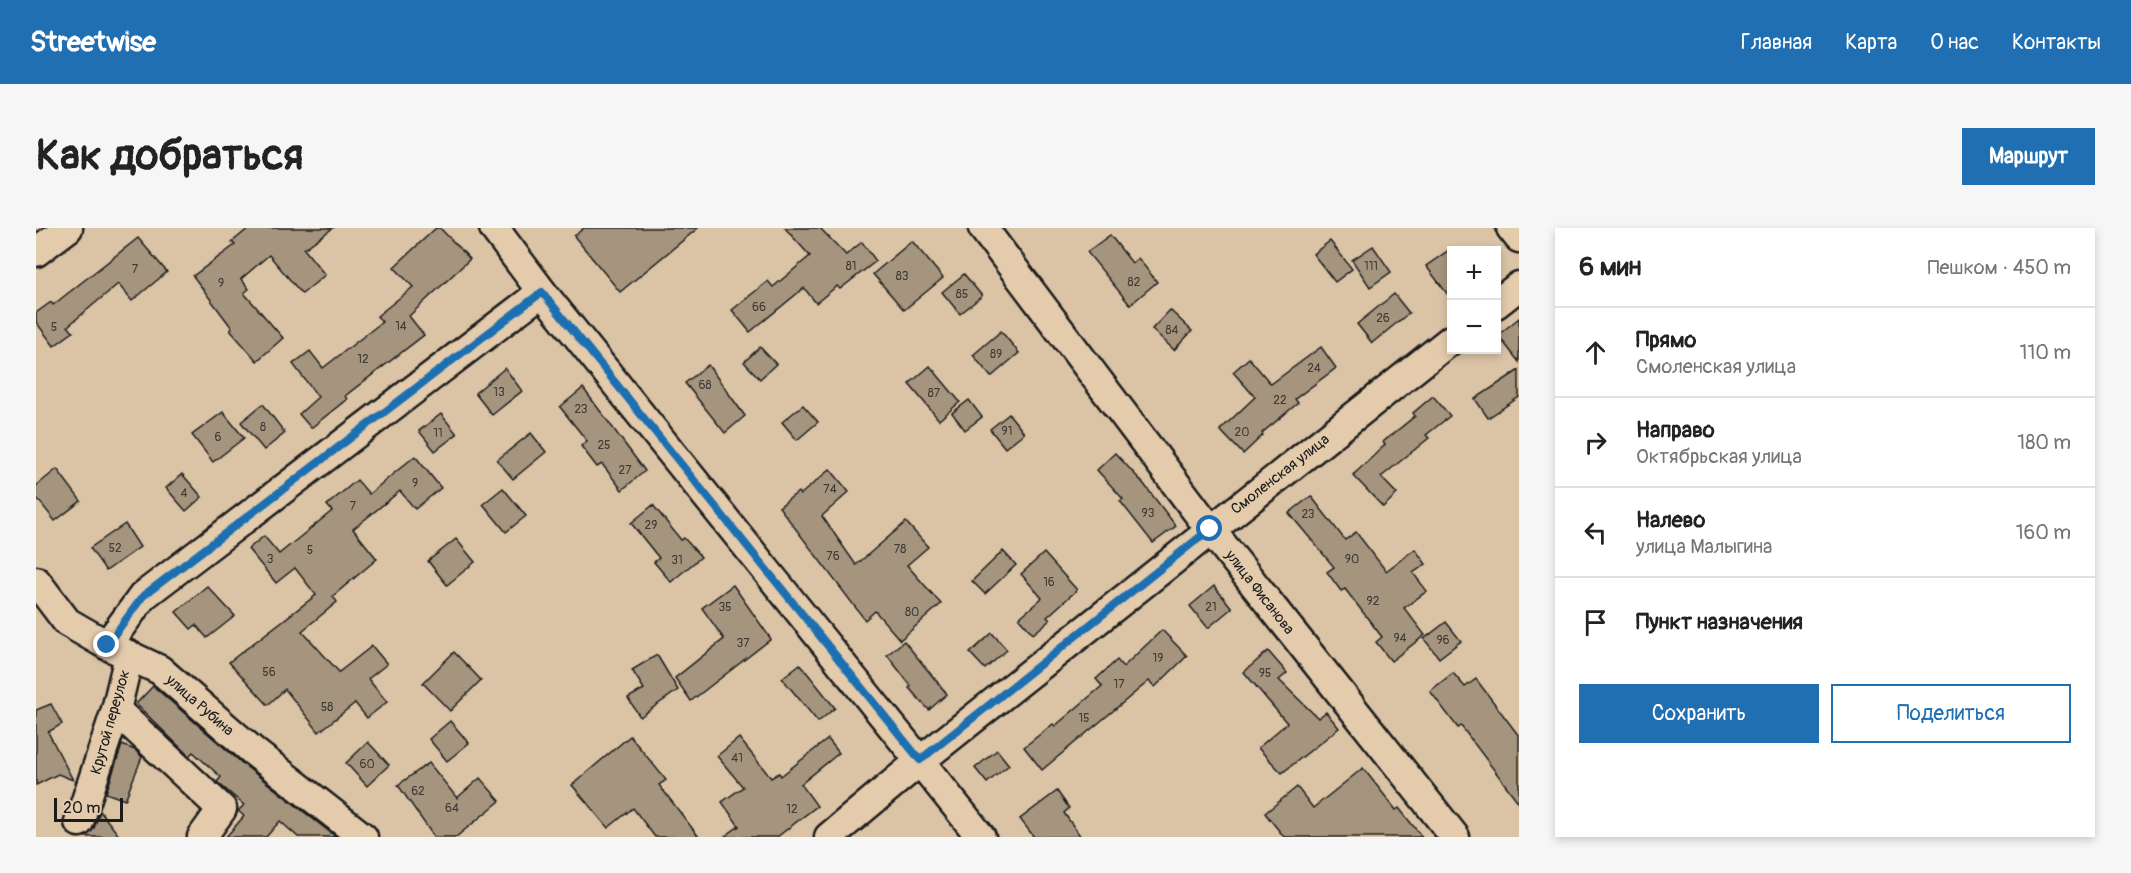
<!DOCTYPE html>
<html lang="ru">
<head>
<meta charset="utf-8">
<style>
	body { margin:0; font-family:Pangolin,sans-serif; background:#f6f6f6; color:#222 }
	.controls { position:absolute; right:18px; top:18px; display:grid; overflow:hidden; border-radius:0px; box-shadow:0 3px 9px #0003 }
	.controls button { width:54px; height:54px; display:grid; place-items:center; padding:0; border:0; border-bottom:2px solid #e0e0e0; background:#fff; color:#222; font:30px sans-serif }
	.scale { position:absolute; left:18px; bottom:15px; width:69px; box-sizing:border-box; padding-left:6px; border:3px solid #1c1c1c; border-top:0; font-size:16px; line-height:21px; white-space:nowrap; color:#1c1c1c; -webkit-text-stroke:4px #e3cbac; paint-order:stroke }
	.stop { position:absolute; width:18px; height:18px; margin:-14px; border:4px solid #1f6fb2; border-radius:50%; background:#fff }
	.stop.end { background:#1f6fb2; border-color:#fff; box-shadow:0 2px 6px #0008 }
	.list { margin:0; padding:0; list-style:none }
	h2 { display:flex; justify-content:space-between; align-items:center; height:78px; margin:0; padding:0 24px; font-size:26px }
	h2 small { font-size:20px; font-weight:400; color:#767676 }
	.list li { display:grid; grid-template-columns:39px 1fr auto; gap:18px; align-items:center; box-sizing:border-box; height:90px; padding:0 24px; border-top:2px solid #e0e0e0 }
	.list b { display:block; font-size:22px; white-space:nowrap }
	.list p { margin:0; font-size:20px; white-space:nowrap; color:#767676 }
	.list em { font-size:20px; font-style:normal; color:#767676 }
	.actions { display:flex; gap:12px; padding:18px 24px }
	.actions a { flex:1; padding:14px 0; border:2px solid #1f6fb2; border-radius:0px; text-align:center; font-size:21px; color:#1f6fb2 }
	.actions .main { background:#1f6fb2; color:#fff }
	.icon { flex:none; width:33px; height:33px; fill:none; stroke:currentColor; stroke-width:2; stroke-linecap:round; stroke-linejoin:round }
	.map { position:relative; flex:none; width:1483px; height:609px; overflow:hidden; border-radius:0px }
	header { display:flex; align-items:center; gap:36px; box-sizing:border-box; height:84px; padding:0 30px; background:#1f6fb2; color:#fff }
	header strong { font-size:28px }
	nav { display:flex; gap:33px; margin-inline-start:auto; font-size:21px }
	.intro { display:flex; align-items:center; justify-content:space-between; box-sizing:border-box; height:144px; padding:0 36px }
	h1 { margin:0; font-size:42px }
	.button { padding:15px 27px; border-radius:0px; background:#1f6fb2; color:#fff; font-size:21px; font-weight:700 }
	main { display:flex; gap:36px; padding:0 36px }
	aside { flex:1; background:#fff; border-radius:0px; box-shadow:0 3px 9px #0003 }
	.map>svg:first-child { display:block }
</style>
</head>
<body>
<header>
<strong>Streetwise</strong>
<nav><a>Главная</a><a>Карта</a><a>О нас</a><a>Контакты</a></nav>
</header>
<div class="intro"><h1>Как добраться</h1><a class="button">Маршрут</a></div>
<main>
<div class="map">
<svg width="1483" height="609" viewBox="0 0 1483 609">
	<rect width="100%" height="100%" fill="#dbc4a6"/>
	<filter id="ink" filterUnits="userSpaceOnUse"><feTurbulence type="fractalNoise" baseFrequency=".0167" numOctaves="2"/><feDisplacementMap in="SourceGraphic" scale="12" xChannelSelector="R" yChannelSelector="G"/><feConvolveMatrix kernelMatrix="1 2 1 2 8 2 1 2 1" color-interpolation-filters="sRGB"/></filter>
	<g filter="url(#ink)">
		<g fill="#a5957f" stroke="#1c1c1c" stroke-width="1.5">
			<polygon points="213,0 297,0 268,21 289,47 266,66 233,27 205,51 213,61 208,65 247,110 221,133 194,102 196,100 157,48 199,17 196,14"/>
			<polygon points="400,0 404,0 434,31 373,88 388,107 309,168 311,171 275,200 263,186 282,169 257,136 274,123 287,140 346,94 341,88 377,59 358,39"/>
			<polygon points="548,0 662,0 584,64 538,8"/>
			<polygon points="749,0 784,0 810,27 826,14 840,33 804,61 801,58 780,75 768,60 714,104 696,82 732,53 737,59 774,28"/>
			<polygon points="1074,7 1096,35 1102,30 1121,54 1094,77 1051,24"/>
			<polygon points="102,10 131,44 96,73 82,56 32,98 37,104 18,118 0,94 0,85 15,74 17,77"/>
			<polygon points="876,13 907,50 868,82 837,46"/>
			<polygon points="1294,13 1316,41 1299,54 1277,26"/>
			<polygon points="1337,18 1355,44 1334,59 1316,32"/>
			<polygon points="1416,20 1416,72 1390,38"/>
			<polygon points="928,46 946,68 924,86 906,64"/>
			<polygon points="1358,66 1373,85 1336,115 1321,96"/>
			<polygon points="1134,82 1156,103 1138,122 1116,101"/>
			<polygon points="1483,90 1483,134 1462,107"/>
			<polygon points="965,103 983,125 955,149 937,127"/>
			<polygon points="724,119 740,136 724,151 708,134"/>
			<polygon points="1285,119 1300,140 1259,171 1262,175 1226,205 1227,207 1207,226 1184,202 1219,169 1197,144 1213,130 1235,156"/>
			<polygon points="672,137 709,188 689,205 649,155"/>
			<polygon points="894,138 924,174 903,192 873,156"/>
			<polygon points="469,140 486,163 456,187 439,165"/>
			<polygon points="1483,142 1483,169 1452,190 1439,171"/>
			<polygon points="547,160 609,243 586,262 566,236 561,239 545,218 551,213 524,179"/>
			<polygon points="1397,168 1414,188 1390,207 1393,210 1345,249 1361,266 1347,279 1317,247 1349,217 1347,214 1379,188 1377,185"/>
			<polygon points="933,172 946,189 929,202 916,185"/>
			<polygon points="227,176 249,205 228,222 205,194"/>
			<polygon points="767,177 782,194 761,212 746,194"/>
			<polygon points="187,184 208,210 177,234 156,207"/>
			<polygon points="405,186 421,206 399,223 383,203"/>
			<polygon points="973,186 988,205 969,220 954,201"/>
			<polygon points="495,205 510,224 477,251 461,232"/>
			<polygon points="1079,225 1107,255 1140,298 1117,315 1084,273 1087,271 1061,242"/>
			<polygon points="379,228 405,260 379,281 364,263 317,301 341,331 297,368 301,374 266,403 303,444 336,418 351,436 332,451 351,474 331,490 319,475 283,504 249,461 232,477 193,434 280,367 259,340 240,355 212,321 228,308 243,326 296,283 291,277 321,252 333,266"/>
			<polygon points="21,241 45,273 19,293 0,269 0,258"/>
			<polygon points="794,241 813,264 786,288 820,337 870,294 892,319 871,337 905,376 864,412 839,383 829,392 743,279 762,264 764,267"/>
			<polygon points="146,246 166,269 150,283 130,260"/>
			<polygon points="467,260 490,288 470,304 447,276"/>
			<polygon points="1275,268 1309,312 1320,304 1350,343 1379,321 1390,336 1377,345 1391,363 1368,380 1389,407 1355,433 1340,414 1346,409 1309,361 1305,363 1291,344 1298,339 1253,285"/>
			<polygon points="617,277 645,312 648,310 665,329 635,354 618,334 623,330 595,295"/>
			<polygon points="89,296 104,319 70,343 54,320"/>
			<polygon points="420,311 439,334 411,357 392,333"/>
			<polygon points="967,323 980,337 949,366 936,353"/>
			<polygon points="1008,325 1041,362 1011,389 1014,392 997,406 983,390 1006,370 985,346"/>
			<polygon points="697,357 735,411 655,473 639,450 688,411 666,380"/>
			<polygon points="171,358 199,388 171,410 160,397 155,401 140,384"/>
			<polygon points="1178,358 1196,380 1172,400 1154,378"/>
			<polygon points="1410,394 1425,413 1403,430 1388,411"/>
			<polygon points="1126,402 1151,428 1119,459 1113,453 1006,542 988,519 1017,496 1019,498 1066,458 1060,451 1081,432 1087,439"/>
			<polygon points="956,405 971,422 949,441 934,425"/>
			<polygon points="868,413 911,466 893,482 873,460 875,458 851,427"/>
			<polygon points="1232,423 1251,445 1243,452 1282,490 1290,484 1303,500 1246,545 1222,520 1251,495 1208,444"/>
			<polygon points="418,424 445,452 414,483 387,455"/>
			<polygon points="621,427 642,462 604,489 592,470 608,461 596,442"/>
			<polygon points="764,436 799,480 782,494 746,450"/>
			<polygon points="1417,445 1429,459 1440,451 1483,508 1483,575 1425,498 1422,500 1394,463"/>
			<polygon points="117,458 207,536 300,609 262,609 244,593 230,609 190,609 208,588 202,583 208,577 181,554 185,549 157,524 153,528 100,476"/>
			<polygon points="15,476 26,496 12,504 37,552 22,546 0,557 0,482"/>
			<polygon points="414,493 433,515 411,533 393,511"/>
			<polygon points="594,508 630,552 623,557 663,609 619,609 597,580 572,600 536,557"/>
			<polygon points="703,510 735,550 743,545 745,548 792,511 803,525 765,556 781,578 741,609 688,609 703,598 686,574 707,559 681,528"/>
			<polygon points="332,514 353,537 331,558 310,535"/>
			<polygon points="86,517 99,522 106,529 89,572 70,565"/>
			<polygon points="961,522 973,537 951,555 939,540"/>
			<polygon points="393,535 421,570 444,550 464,573 420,609 398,609 362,557"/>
			<polygon points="1327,540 1360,582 1363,580 1386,609 1248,609 1229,585 1261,559 1277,580"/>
			<polygon points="1021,563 1033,580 1028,585 1045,609 998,609 984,591"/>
			<polygon points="64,583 84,609 50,609 58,600"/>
		</g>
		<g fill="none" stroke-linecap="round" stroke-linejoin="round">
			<g stroke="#1c1c1c" stroke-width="33">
				<g id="minor">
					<polyline points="458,0 506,64 945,609"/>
					<polyline points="947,0 1174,301 1419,609"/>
					<polyline points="1475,0 1483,10"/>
					<polyline points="0,24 32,0"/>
					<polyline points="1460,76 1483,58"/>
					<polyline points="0,353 31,394 71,417 124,442 218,524 327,609"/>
					<polyline points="71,417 107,368 506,64"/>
					<polyline points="80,482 186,581 166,609"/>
					<polyline points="43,594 80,482 93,428"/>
					<polyline points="793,609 884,533 1416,111"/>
				</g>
			</g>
			<use href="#minor" stroke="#e3cbac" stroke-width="28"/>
		</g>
	</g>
	<g fill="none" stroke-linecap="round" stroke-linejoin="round" filter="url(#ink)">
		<polyline stroke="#1f6fb2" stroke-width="8" points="71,417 107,368 506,64 884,532 1174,301"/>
	</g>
	<g text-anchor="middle" stroke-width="5" stroke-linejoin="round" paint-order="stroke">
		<g font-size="12" fill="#3e3a35">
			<text x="815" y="42">81</text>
			<text x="1335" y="42">111</text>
			<text x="99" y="45">7</text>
			<text x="866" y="52">83</text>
			<text x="1098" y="58">82</text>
			<text x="185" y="59">9</text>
			<text x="926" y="70">85</text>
			<text x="723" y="83">66</text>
			<text x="1347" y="94">26</text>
			<text x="365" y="102">14</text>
			<text x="18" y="103">5</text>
			<text x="1136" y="106">84</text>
			<text x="960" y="130">89</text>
			<text x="327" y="135">12</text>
			<text x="1278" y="144">24</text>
			<text x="669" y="161">68</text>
			<text x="463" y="168">13</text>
			<text x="898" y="169">87</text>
			<text x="1244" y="176">22</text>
			<text x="545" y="185">23</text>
			<text x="227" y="203">8</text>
			<text x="971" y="207">91</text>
			<text x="1206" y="208">20</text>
			<text x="402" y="209">11</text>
			<text x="182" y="213">6</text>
			<text x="568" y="221">25</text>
			<text x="589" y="246">27</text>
			<text x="379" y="259">9</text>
			<text x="794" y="265">74</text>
			<text x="148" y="269">4</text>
			<text x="317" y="282">7</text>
			<text x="1112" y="289">93</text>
			<text x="1272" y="290">23</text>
			<text x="615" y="301">29</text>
			<text x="79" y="324">52</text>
			<text x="864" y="325">78</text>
			<text x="274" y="326">5</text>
			<text x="797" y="332">76</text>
			<text x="234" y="335">3</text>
			<text x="1316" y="335">90</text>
			<text x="641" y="336">31</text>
			<text x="1013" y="358">16</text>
			<text x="1337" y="377">92</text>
			<text x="689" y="383">35</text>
			<text x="1175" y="383">21</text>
			<text x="876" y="388">80</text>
			<text x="1364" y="414">94</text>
			<text x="1407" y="416">96</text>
			<text x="707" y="419">37</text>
			<text x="1122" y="434">19</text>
			<text x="233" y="448">56</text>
			<text x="1229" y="449">95</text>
			<text x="1083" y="460">17</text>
			<text x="291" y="483">58</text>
			<text x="1048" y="494">15</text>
			<text x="701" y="534">41</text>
			<text x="331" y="540">60</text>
			<text x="382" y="567">62</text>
			<text x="416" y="584">64</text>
			<text x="756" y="585">12</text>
		</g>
		<g font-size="15" fill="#1c1c1c" stroke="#e3cbac">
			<text transform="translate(1244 246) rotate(-38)" y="5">Смоленская улица</text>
			<text transform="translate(1224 364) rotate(52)" y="5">улица Фисанова</text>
			<text transform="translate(164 477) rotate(41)" y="5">улица Рубина</text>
			<text transform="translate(74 494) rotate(-74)" y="5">Крутой переулок</text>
		</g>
	</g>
</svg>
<div class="controls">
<button>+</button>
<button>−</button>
</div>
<div class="scale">20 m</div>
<div class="stop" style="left:1174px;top:301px"></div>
<div class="stop end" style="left:71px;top:417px"></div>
</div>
<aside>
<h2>6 мин<small>Пешком · 450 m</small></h2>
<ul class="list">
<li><svg class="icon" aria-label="ahead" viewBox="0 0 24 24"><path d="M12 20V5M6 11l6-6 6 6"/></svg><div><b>Прямо</b><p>Смоленская улица</p></div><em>110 m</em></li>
<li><svg class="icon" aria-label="right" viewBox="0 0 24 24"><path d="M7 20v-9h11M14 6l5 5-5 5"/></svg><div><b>Направо</b><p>Октябрьская улица</p></div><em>180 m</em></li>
<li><svg class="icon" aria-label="left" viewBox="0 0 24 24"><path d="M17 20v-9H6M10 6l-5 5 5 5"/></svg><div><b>Налево</b><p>улица Малыгина</p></div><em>160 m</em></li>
<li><svg class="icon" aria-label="arrive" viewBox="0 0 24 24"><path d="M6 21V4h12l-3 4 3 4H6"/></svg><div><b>Пункт назначения</b></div></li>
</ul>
<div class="actions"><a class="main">Сохранить</a><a>Поделиться</a></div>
</aside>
</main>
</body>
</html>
